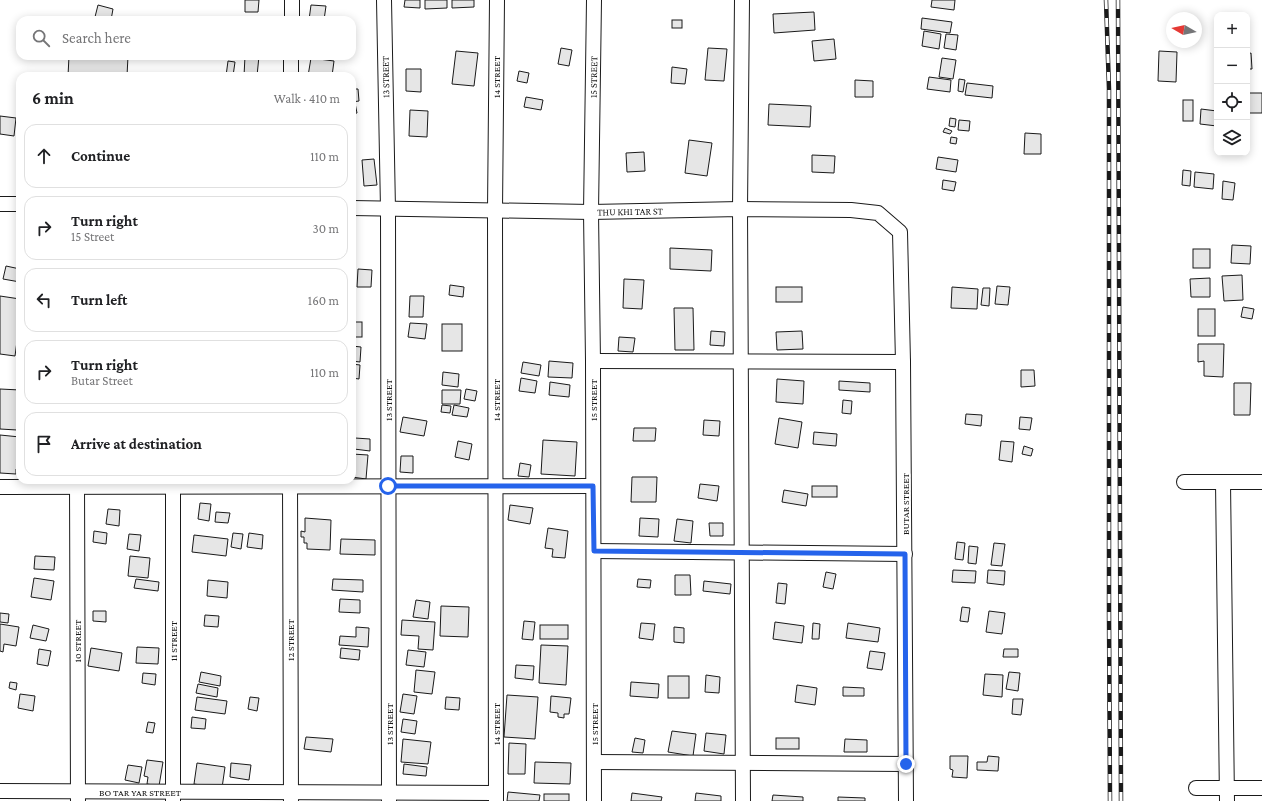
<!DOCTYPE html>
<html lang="en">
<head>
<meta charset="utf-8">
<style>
	body { margin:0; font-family:"Crimson Pro",serif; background:#f6f6f6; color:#202124 }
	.controls { position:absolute; right:12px; top:12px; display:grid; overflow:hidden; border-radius:8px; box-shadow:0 2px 10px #0003 }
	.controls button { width:36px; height:36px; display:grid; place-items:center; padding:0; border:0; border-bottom:1px solid #e0e0e0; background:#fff; color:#202124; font:20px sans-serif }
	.compass { position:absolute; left:1166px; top:12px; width:36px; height:36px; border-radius:50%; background:#fff; box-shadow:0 2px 10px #0003; rotate:279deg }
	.stop { position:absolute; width:12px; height:12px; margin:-9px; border:3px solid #2563eb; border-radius:50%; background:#fff }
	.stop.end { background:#2563eb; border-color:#fff; box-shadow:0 1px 4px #0008 }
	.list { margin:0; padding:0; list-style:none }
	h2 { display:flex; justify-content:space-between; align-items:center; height:52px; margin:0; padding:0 16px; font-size:17px }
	h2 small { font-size:13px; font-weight:400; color:#757577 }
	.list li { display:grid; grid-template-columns:26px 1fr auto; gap:12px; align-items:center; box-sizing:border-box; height:64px; margin:0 8px 8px; padding:0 8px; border:1px solid #e0e0e0; border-radius:12px }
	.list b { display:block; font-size:15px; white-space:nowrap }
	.list p { margin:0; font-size:13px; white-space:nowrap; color:#757577 }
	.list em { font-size:13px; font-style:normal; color:#757577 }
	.icon { flex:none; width:22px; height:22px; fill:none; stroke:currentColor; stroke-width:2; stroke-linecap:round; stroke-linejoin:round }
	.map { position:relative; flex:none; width:1262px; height:801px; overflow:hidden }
	.search { position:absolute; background:#fff; box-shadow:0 2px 10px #0003; left:16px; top:16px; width:340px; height:44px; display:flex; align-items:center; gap:10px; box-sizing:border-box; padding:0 14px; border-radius:12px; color:#757577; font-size:15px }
	.panel { position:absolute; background:#fff; box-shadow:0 2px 10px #0003; left:16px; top:72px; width:340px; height:412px; border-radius:12px }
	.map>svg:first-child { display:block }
</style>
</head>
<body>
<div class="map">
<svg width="1262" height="801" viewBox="0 0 1262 801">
	<rect width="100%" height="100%" fill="#fff"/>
	<g fill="#e6e6e6" stroke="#1a1a1a">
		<polygon points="245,0 259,0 258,12 245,12"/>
		<polygon points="405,0 420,0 420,8 404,7"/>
		<polygon points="425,0 447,0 447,8 425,9"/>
		<polygon points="452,0 474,0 474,7 452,8"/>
		<polygon points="932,0 955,0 954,10 931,7"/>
		<polygon points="98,5 113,9 111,20 95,17"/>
		<polygon points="311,5 326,6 324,20 309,20"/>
		<polygon points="814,12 815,30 774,33 773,14"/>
		<polygon points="922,18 952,22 950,33 921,29"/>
		<rect x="672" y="20" width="10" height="8"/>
		<polygon points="924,31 941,34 939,49 922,46"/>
		<polygon points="946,34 958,35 956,50 944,48"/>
		<polygon points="834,39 836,59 814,61 812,41"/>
		<polygon points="561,48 572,50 569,66 558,64"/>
		<polygon points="708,48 727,49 724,81 705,80"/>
		<polygon points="456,51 478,53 474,86 452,84"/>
		<polygon points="1159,51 1177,52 1176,82 1158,81"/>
		<polygon points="1251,53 1252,69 1247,69 1247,54"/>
		<polygon points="69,56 128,56 127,76 68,76"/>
		<polygon points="245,56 259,56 257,76 244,76"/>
		<polygon points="311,58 334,61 332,76 308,76"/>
		<polygon points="942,58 956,60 953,79 939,77"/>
		<polygon points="228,61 235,62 233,76 226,76"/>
		<polygon points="672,67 687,69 685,84 671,83"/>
		<polygon points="406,69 421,69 421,92 406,91"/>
		<polygon points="519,71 529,73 527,83 517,81"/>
		<polygon points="929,77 951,80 950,92 927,89"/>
		<polygon points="959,79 965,80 963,92 958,91"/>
		<polygon points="855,80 873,81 873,97 855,97"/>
		<polygon points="967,83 993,86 992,98 965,95"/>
		<polygon points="352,89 358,89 359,101 352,102"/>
		<rect x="1247" y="93" width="15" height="20"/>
		<polygon points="526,97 543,100 541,110 524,107"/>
		<rect x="1183" y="100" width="10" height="21"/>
		<polygon points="355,103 357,113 352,114 352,104"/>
		<polygon points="769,104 811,106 810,127 768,125"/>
		<polygon points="1201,109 1217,111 1217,126 1200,124"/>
		<polygon points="410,110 428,111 427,137 409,136"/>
		<polygon points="0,116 16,118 14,136 0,134"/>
		<polygon points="950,118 956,119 955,127 949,126"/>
		<polygon points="959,120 970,121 969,131 958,130"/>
		<polygon points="945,128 952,131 950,134 943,132"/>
		<polygon points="1025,133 1041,134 1041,154 1024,154"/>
		<polygon points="951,137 957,138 956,144 950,143"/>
		<polygon points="689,140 712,143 707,176 685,173"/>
		<rect x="352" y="142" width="3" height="12"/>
		<polygon points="644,152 645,171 627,172 626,153"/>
		<polygon points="812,155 835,156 834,173 812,172"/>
		<polygon points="938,157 958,160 956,172 936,169"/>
		<polygon points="374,159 377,185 364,186 362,160"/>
		<polygon points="1183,170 1191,171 1190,186 1182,185"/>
		<polygon points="1195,172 1214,174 1213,189 1194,187"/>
		<polygon points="943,180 956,182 954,191 942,189"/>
		<polygon points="1223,181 1235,183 1233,200 1222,199"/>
		<polygon points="1232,245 1251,246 1250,264 1231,263"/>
		<polygon points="670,248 712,250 711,271 670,269"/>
		<rect x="1193" y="249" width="17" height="19"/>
		<polygon points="6,266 20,269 20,282 3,279"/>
		<polygon points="358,269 372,270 371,287 357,287"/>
		<polygon points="1242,275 1243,300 1224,301 1222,276"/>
		<polygon points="1210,278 1210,297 1191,297 1190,279"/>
		<polygon points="624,279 644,280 642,309 623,308"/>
		<polygon points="450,285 464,287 463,297 449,295"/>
		<polygon points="997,286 1010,287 1008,305 995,304"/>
		<rect x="776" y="287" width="26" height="15"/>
		<polygon points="952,287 978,289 977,309 951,308"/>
		<polygon points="983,288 990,288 989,306 981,305"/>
		<polygon points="0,296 20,299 20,319 15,356 0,354"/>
		<polygon points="410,296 424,296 423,317 409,317"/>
		<polygon points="1243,307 1254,309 1252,319 1241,317"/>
		<polygon points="674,308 693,308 694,350 675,350"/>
		<rect x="1198" y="309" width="17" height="27"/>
		<rect x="352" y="322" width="10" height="15"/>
		<polygon points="410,323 427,324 425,339 408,337"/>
		<rect x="442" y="324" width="20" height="27"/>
		<polygon points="711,331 725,332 724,346 710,345"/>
		<polygon points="802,331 803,349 777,350 776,332"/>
		<polygon points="619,337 635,338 633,352 618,351"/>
		<polygon points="1198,344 1224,344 1223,377 1204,376 1204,361 1198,362"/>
		<polygon points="352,346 361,347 360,362 352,361"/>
		<polygon points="549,361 573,363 572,378 548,377"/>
		<polygon points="523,362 541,365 539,376 521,373"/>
		<polygon points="352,364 360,365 359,379 352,378"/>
		<polygon points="1021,370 1034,370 1035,386 1021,387"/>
		<polygon points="443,372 459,374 458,387 442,385"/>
		<polygon points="521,378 537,381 535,393 519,391"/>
		<polygon points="777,379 804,381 803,404 776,402"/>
		<polygon points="839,381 870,383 870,392 839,390"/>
		<polygon points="550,382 570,385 569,397 549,395"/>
		<polygon points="1234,383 1251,383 1250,415 1234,415"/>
		<polygon points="0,389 20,390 17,430 0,429"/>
		<polygon points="466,389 477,391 475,401 464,399"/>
		<polygon points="442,390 461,390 460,404 442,404"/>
		<polygon points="843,400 852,401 851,414 842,413"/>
		<polygon points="442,405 451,406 450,413 441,412"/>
		<polygon points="454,405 469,408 467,417 452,415"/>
		<polygon points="966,414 982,415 981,426 965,424"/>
		<polygon points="403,417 427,421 424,436 400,432"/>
		<polygon points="1020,417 1032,418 1030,430 1019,429"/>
		<polygon points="779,418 802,422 798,448 775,444"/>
		<polygon points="704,420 720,421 719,436 703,435"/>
		<polygon points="634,428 656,428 655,441 633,441"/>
		<polygon points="814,432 837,434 836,446 813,444"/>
		<polygon points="0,435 20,437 20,470 16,469 16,474 0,473"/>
		<polygon points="355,438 370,439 370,451 354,449"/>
		<polygon points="543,440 577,442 575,476 541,474"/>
		<polygon points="458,441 472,444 469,460 455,457"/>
		<polygon points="1001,441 1014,442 1012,462 999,460"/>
		<polygon points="1024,446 1033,449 1031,456 1022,454"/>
		<polygon points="352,454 368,455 366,479 352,477"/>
		<polygon points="401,456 413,456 413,473 400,472"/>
		<polygon points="520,463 531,465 529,477 518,476"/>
		<polygon points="632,477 657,477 656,502 631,502"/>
		<polygon points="700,484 719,486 717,501 698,498"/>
		<rect x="812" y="486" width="25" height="11"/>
		<polygon points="784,490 808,494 806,506 782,502"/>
		<polygon points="200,503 211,504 209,521 198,519"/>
		<polygon points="510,505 533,508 530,524 508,520"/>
		<polygon points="108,509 120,510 119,526 106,524"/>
		<polygon points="216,512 230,513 228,523 215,522"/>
		<polygon points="305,518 331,520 330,550 307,549 307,543 304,543 304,537 301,537 301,531 305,532"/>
		<polygon points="640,518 659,519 658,537 639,536"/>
		<polygon points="677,519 693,521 691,543 674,541"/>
		<polygon points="709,523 723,523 723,536 710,536"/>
		<polygon points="548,528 568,531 565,558 552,557 553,549 545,548"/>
		<polygon points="94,531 107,533 106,544 93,542"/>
		<polygon points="233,533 243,534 241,549 231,547"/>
		<polygon points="249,533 263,535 262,549 247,547"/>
		<polygon points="129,534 141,535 139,551 127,549"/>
		<polygon points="194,535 228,539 226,556 192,552"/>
		<polygon points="341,539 375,540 375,555 340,554"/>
		<polygon points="957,542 965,543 963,560 955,559"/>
		<polygon points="994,543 1005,544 1002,566 991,565"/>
		<polygon points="969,546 978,547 976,564 968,563"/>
		<polygon points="35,556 55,557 54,570 34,569"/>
		<polygon points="130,556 150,558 148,578 128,576"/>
		<polygon points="953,570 976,571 975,583 952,582"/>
		<polygon points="988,570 1005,571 1004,585 987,583"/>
		<polygon points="826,572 836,574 833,589 823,587"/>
		<polygon points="675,575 690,575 691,595 675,595"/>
		<polygon points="34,578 54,581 51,600 31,597"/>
		<polygon points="136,579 159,582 158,591 134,588"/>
		<polygon points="333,579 363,580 363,592 332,590"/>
		<polygon points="638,579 651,580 650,588 637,587"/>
		<polygon points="208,580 228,582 227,598 207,596"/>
		<polygon points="704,581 731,584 730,594 703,591"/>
		<polygon points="778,583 787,584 785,604 776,603"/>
		<polygon points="340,599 360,600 360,613 339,612"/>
		<polygon points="416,600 430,602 428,619 413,617"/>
		<polygon points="441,606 469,607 468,637 440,636"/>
		<polygon points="962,607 970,608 968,622 960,621"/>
		<polygon points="93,611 106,611 106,622 93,621"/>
		<polygon points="989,611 1005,613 1002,634 986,632"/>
		<polygon points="0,613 9,614 8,623 0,622"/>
		<polygon points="205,615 219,616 218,627 204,626"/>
		<polygon points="402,620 435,622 433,650 418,649 419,636 401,635"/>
		<polygon points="524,621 535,622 533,640 522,639"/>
		<polygon points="775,622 804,626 802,643 773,639"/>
		<polygon points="641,623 655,624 653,640 639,638"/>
		<polygon points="813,623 820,624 819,639 812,639"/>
		<polygon points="848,623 880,628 878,642 846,638"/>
		<polygon points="0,624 19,627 16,646 4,644 3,652 0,651"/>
		<polygon points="33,625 49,629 46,641 30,638"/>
		<rect x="540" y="625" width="28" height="14"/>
		<polygon points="356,627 369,628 368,647 339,645 340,636 356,637"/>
		<polygon points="674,627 684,628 684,643 674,642"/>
		<polygon points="541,645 568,646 566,685 539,683"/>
		<polygon points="137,647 159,648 158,664 136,663"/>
		<polygon points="91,648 122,653 119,671 88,666"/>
		<polygon points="341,648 360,650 359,660 340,658"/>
		<polygon points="39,649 51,651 48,666 37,664"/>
		<polygon points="1004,649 1018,649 1018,657 1003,657"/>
		<polygon points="408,650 426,652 424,667 406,665"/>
		<polygon points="870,651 885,653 882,670 867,668"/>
		<polygon points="516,665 534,666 533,680 515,678"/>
		<polygon points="416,670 435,672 432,694 414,692"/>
		<polygon points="201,672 221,676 220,686 199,682"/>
		<polygon points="1009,672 1020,673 1018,691 1006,689"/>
		<polygon points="143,673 156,674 155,685 142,683"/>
		<polygon points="985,674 1003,675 1002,697 983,695"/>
		<polygon points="706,675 720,677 719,693 705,692"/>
		<rect x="668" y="676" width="21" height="22"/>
		<polygon points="10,682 17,683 16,690 9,688"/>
		<polygon points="631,682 659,684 658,698 630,696"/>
		<polygon points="198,684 218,688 217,697 196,693"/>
		<polygon points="797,685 817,688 815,705 795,702"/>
		<polygon points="843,687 864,688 864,696 843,696"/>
		<polygon points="20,694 35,696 33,711 18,708"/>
		<polygon points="403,694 417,696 414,714 400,712"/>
		<polygon points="507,695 538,697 535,739 504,737"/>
		<polygon points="551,696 571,698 569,714 564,714 564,718 558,717 558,713 550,712"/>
		<polygon points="197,697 227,701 225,714 195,710"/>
		<polygon points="250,697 259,698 257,711 248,709"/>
		<polygon points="446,697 460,698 459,710 445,709"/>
		<polygon points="1013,699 1023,699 1021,715 1012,714"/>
		<polygon points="192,717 206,719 205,729 191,728"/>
		<polygon points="403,719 417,721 415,734 401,732"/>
		<polygon points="148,722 155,723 153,733 146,732"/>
		<polygon points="672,731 696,734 693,756 668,752"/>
		<polygon points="706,733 726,735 724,754 704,751"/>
		<polygon points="306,737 333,739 331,752 304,749"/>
		<polygon points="635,738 645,740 643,753 632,752"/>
		<rect x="776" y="738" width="23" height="11"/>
		<polygon points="403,739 431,742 428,764 401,762"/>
		<polygon points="845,739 867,740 867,752 844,752"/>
		<polygon points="509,743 526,744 525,774 508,774"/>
		<polygon points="950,756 968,756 967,778 952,777 953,770 950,769"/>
		<polygon points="988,756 999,757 998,771 977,770 977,762 987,762"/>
		<polygon points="147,760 163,762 159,786 147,784 148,777 144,776"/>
		<polygon points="535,762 571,763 570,784 534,783"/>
		<polygon points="197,763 225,767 222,788 194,784"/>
		<polygon points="231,763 251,765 249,780 230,777"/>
		<polygon points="404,764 427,767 426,776 403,774"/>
		<polygon points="128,765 142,767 139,783 125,780"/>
		<polygon points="508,792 540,795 539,801 507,801"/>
		<polygon points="632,793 662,797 661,801 631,801"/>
		<polygon points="696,793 721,796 721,801 695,801"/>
		<rect x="544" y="794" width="25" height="7"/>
		<polygon points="773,795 803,797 803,801 772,801"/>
		<polygon points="838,797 865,798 865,801 838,801"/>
	</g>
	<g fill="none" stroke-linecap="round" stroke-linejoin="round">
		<g stroke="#1a1a1a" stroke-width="16">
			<g id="minor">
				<polyline points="384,0 388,209 389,801"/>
				<polyline points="594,0 591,212 593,361 594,801"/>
				<polyline points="742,0 740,209 743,801"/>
				<polyline points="292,20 292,0"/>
				<polyline points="291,76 291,56"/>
				<polyline points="0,204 20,204"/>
				<polyline points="352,208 591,212 740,209 851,210 878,213 900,232 903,362 906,801"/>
				<polyline points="593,361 903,362"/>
				<polyline points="77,480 78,801"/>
				<polyline points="290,480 291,801"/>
				<polyline points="1184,482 1262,482"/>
				<polyline points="1223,482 1227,801"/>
				<polyline points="0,487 593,486"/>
				<polyline points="594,551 905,554"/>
				<polyline points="594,762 906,764"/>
				<polyline points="1196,788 1262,788"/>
				<polyline points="0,791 496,793"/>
				<polyline points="173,801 173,480"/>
				<polyline points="496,801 495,210 497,0"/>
			</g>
		</g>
		<use href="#minor" stroke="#fff" stroke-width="14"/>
		<g stroke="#1a1a1a" stroke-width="4.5">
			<g id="rail">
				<polyline points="1106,0 1109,89 1109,613 1110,801"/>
				<polyline points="1118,0 1121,801"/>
			</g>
		</g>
		<use href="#rail" stroke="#fff" stroke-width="3" stroke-dasharray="9" stroke-linecap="butt"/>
	</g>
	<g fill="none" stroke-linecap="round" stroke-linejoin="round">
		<polyline stroke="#2563eb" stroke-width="5" points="388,486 593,486 594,551 905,554 906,764"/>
	</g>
	<g text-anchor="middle" stroke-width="3" stroke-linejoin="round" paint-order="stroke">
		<g font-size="10" fill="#1a1a1a" stroke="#fff">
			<text transform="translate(385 77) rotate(-91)" y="4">13 STREET</text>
			<text transform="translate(496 77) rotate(-90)" y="4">14 STREET</text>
			<text transform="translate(593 77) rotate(-89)" y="4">15 STREET</text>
			<text transform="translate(630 211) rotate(-1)" y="4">THU KHI TAR ST</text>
			<text transform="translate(388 400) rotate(-90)" y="4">13 STREET</text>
			<text transform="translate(496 400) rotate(-90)" y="4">14 STREET</text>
			<text transform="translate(593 400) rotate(-90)" y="4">15 STREET</text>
			<text transform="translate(905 504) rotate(-90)" y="4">BUTAR STREET</text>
			<text transform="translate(290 640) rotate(-90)" y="4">12 STREET</text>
			<text transform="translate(77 641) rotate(-90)" y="4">10 STREET</text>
			<text transform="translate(173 641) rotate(-90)" y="4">11 STREET</text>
			<text transform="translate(389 724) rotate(-90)" y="4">13 STREET</text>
			<text transform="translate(496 724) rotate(-90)" y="4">14 STREET</text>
			<text transform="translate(594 724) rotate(-90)" y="4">15 STREET</text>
			<text x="140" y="796">BO TAR YAR STREET</text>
		</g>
	</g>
</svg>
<div class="controls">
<button>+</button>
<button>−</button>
<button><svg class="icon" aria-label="locate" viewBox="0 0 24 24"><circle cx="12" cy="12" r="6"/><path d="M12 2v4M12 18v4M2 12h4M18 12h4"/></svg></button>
<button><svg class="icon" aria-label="layers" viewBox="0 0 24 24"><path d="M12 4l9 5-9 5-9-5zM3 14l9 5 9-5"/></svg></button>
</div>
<svg class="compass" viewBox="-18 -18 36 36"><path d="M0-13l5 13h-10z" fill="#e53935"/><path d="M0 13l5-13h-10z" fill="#757577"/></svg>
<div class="stop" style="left:388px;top:486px"></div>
<div class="stop end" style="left:906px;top:764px"></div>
<div class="search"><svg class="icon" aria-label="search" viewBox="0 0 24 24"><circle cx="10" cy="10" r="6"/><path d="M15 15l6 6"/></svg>Search here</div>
<section class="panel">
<h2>6 min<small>Walk · 410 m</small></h2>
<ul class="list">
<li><svg class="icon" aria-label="ahead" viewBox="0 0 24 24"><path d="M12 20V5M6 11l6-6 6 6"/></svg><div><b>Continue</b></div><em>110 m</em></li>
<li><svg class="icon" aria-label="right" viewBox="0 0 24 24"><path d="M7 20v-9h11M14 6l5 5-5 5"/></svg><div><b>Turn right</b><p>15 Street</p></div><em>30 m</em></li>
<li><svg class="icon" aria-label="left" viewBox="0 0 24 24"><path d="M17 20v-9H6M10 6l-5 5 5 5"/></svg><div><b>Turn left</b></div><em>160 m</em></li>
<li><svg class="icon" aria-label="right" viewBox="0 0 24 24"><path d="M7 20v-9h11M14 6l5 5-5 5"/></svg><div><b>Turn right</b><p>Butar Street</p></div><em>110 m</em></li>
<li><svg class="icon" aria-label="arrive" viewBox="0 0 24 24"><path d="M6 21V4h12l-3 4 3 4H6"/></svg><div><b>Arrive at destination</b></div></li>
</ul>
</section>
</div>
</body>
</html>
